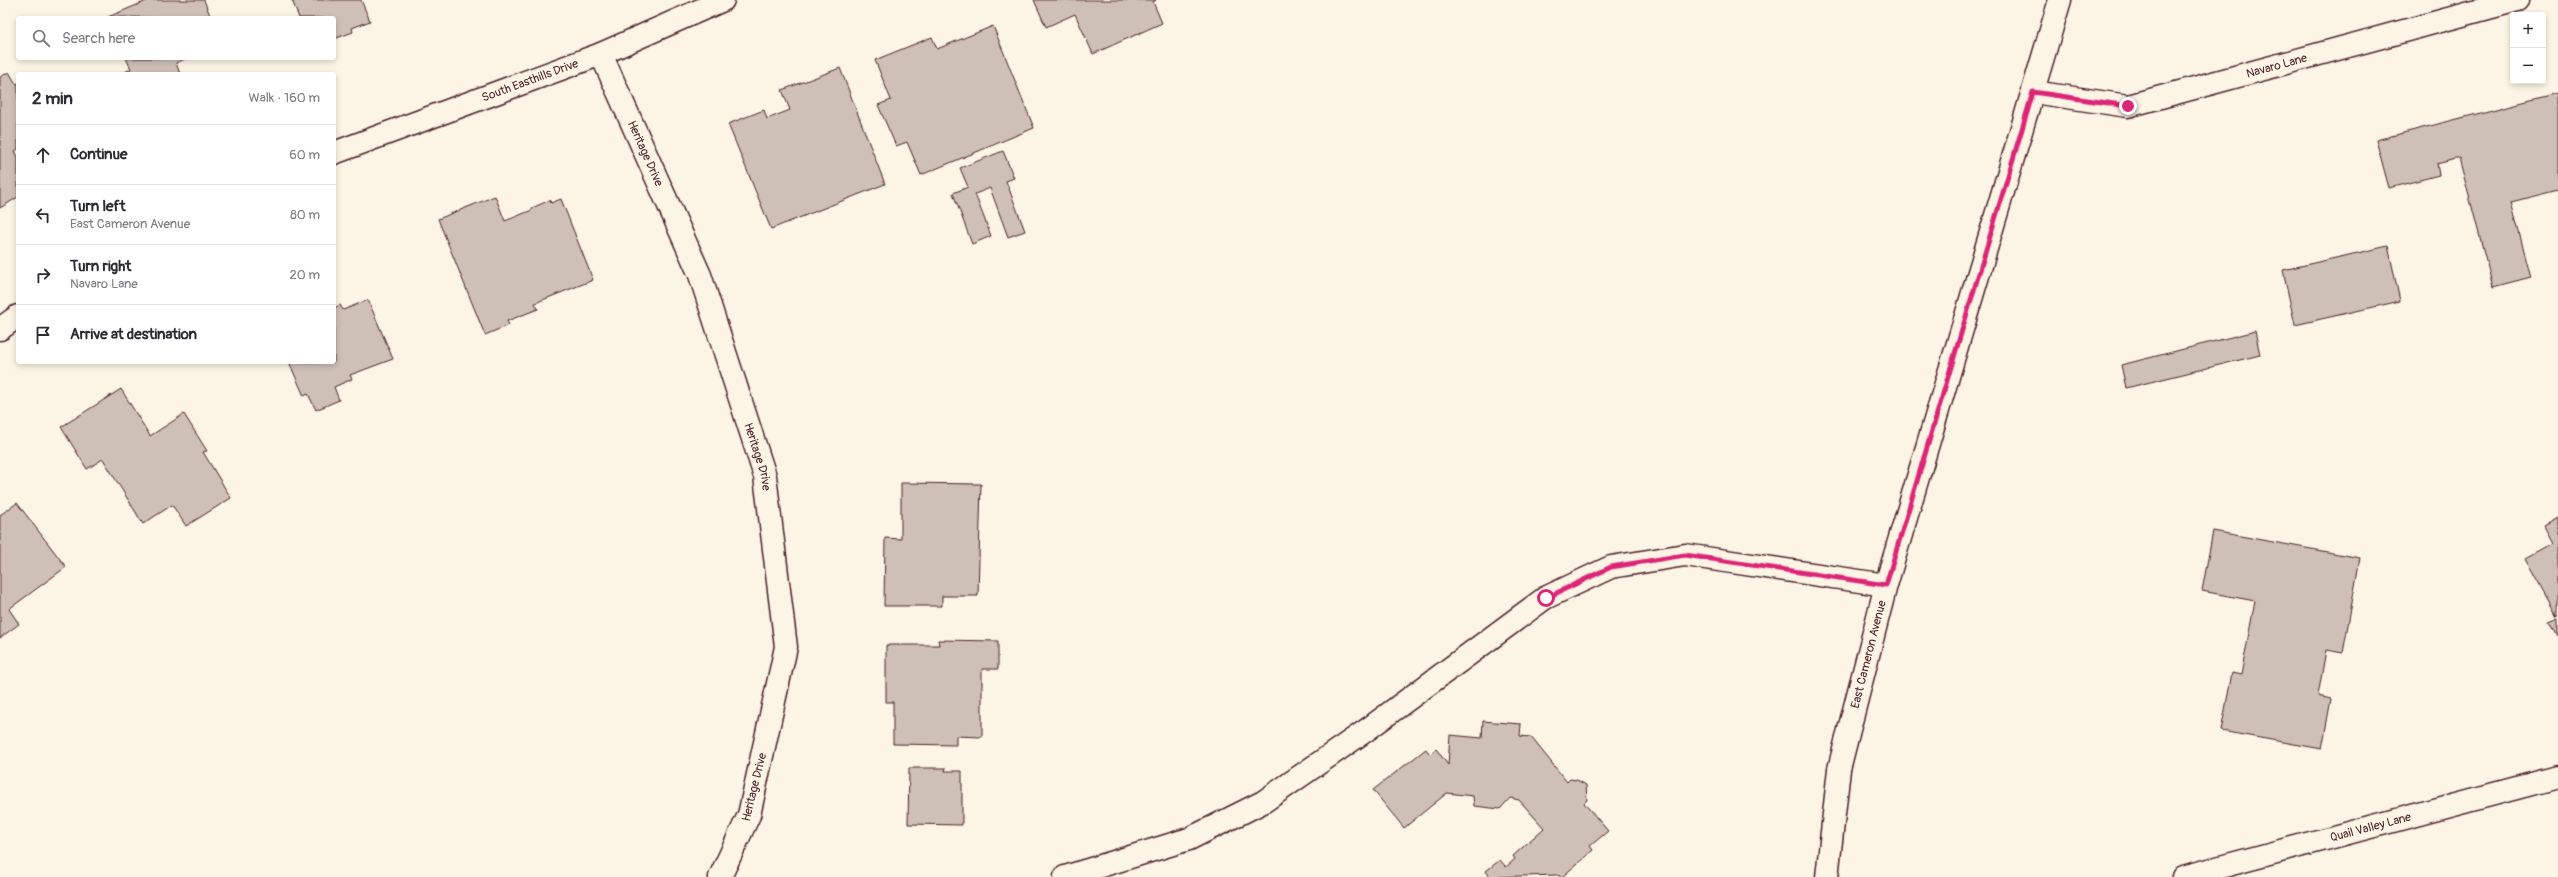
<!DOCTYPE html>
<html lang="en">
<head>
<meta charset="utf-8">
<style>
	body { margin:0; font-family:Pangolin,sans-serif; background:#f7f7f7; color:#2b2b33 }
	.controls { position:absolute; right:12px; top:12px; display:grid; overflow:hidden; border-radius:4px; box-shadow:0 2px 6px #0003 }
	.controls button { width:36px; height:36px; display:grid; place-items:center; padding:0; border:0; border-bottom:1px solid #e1e1e2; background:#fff; color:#2b2b33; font:20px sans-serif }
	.stop { position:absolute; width:12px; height:12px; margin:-9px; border:3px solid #db2777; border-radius:50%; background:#fff }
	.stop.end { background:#db2777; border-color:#fff; box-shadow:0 1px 4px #0008 }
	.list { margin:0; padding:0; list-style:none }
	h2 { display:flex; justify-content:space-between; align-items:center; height:52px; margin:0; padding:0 16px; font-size:17px }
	h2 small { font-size:13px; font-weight:400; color:#7c7c81 }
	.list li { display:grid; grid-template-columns:26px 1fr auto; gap:12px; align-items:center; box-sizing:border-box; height:60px; padding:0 16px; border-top:1px solid #e1e1e2 }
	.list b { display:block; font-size:15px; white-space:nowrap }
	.list p { margin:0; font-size:13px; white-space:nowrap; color:#7c7c81 }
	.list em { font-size:13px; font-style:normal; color:#7c7c81 }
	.icon { flex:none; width:22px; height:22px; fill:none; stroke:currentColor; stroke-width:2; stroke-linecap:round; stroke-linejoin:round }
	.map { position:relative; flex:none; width:2558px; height:877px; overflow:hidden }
	.search { position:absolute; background:#fff; box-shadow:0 2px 6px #0003; left:16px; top:16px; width:320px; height:44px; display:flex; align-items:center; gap:10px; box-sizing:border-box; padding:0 14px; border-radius:4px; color:#7c7c81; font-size:15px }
	.panel { position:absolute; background:#fff; box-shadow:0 2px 6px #0003; left:16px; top:72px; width:320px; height:292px; border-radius:4px }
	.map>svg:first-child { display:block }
</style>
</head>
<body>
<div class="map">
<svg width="2558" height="877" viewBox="0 0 2558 877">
	<rect width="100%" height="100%" fill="#fcf5e5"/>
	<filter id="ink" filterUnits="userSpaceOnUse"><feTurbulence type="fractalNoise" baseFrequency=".025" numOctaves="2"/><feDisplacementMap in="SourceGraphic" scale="8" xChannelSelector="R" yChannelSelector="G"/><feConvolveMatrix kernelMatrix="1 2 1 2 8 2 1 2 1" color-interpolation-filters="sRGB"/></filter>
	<g filter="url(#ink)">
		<g fill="#cfc0b7" stroke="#4a1f2b">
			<polygon points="149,0 204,0 211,18 108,17"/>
			<polygon points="292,0 361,0 370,21 352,28 353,32 334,39 334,18 299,18"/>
			<polygon points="1034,0 1156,0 1153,2 1162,23 1093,54 1075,14 1046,27"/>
			<polygon points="993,26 1034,128 921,175 907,142 896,146 878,105 891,100 875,60 932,37 937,49"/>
			<polygon points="126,58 187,58 176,63 180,74 120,74 131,69"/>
			<polygon points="840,68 885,184 771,229 728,124 764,110 767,119 790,110 782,90"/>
			<polygon points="9,72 16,84 18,83 18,149 15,151 18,157 18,197 0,208 0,77"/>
			<polygon points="2558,93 2558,190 2511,202 2531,277 2493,287 2459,158 2437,164 2439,175 2389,188 2376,140"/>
			<polygon points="1003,151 1014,178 1006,181 1025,231 1008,237 990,188 975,194 991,236 972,244 953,193 968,187 960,168"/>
			<polygon points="495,196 505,221 532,210 532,208 550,200 551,203 561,199 593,280 535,303 538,309 507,321 509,325 485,335 438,219"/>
			<polygon points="2388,246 2400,301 2295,325 2283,270"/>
			<polygon points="368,300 393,359 350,375 352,379 334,387 339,400 316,410 308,394 304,396 289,362 334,362 334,308 340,305 343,310"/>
			<polygon points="2255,331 2260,355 2126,388 2121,365"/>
			<polygon points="121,389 150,436 184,414 207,451 203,452 231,498 186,526 172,505 143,524 103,459 87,469 61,427"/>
			<polygon points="901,483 981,484 978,596 942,596 942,606 884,606 885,538 901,539"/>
			<polygon points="17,503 66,567 9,609 19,624 0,638 0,515"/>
			<polygon points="2558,518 2558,616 2526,558 2553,543 2544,526"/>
			<polygon points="2213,531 2360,558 2343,653 2326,650 2318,696 2331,699 2322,749 2221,731 2232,673 2241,675 2255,601 2202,591"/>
			<polygon points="2558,618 2558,636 2550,621"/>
			<polygon points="938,640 998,641 998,669 982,669 982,737 956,736 956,745 893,744 893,702 886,702 886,645 939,645"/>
			<polygon points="1483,721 1521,724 1520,736 1531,737 1567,782 1570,779 1577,780 1586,785 1587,800 1584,803 1608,831 1590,846 1593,850 1562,877 1557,875 1490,877 1486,871 1500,860 1506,867 1515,859 1513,856 1544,828 1519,800 1510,798 1500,809 1474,806 1473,796 1447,793 1404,828 1373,790 1426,749 1430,754 1436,749 1448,765 1450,735 1482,738"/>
			<polygon points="909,768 946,768 945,771 962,771 962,825 908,824"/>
		</g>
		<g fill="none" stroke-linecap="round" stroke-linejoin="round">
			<g stroke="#4a1f2b" stroke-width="25">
				<polyline id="lane" points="1065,877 1189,839 1263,802 1368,729 1545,598 1611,567 1685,555 1886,585"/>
			</g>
			<g stroke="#4a1f2b" stroke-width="25">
				<g id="street">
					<path id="s1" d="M601 54 700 275 765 476 786 647 749 815 720 877"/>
					<path id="s2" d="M2033 92 2128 106 2518 0"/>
					<path id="s3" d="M334 153 601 54 723 0"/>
					<polyline points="0,329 18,316"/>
					<path id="s4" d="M2183 877 2558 777"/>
				</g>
			</g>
			<g stroke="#4a1f2b" stroke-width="25">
				<g id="secondary">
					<path id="s5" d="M1827 877 1839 769 1886 585 2060 0"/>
				</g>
			</g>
			<use href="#lane" stroke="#fcf5e5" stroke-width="22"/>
			<use href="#street" stroke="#fcf5e5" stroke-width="22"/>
			<use href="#secondary" stroke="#fcf5e5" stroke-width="22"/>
		</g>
	</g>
	<g fill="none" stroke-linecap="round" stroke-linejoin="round" filter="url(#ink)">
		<polyline stroke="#db2777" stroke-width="5" points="1546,598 1611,567 1685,555 1886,585 2033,92 2128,106"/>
	</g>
	<g text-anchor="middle" stroke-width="3" stroke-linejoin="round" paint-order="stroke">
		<g font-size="12" fill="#4a1f2b" stroke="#fcf5e5">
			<text dy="4" stroke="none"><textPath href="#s2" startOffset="250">Navaro Lane</textPath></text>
			<text dy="4" stroke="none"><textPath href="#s3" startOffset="209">South Easthills Drive</textPath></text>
			<text dy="4" stroke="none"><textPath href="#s1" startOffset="109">Heritage Drive</textPath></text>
			<text dy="4" stroke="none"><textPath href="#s1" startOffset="433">Heritage Drive</textPath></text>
			<text dy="4" stroke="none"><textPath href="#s5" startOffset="227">East Cameron Avenue</textPath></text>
			<text transform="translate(754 787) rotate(-76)" y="4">Heritage Drive</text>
			<text dy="4" stroke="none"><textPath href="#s4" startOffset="194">Quail Valley Lane</textPath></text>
		</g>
	</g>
</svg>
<div class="controls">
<button>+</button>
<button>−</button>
</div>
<div class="stop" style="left:1546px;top:598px"></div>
<div class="stop end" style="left:2128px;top:106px"></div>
<div class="search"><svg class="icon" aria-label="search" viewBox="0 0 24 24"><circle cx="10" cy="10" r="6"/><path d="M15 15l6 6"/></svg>Search here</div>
<section class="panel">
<h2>2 min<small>Walk · 160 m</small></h2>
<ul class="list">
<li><svg class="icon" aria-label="ahead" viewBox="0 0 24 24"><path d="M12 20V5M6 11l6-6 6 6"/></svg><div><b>Continue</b></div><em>60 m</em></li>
<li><svg class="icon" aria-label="left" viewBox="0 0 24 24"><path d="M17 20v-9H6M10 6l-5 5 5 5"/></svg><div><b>Turn left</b><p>East Cameron Avenue</p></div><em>80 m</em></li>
<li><svg class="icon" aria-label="right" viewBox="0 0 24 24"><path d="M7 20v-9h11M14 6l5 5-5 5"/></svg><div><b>Turn right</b><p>Navaro Lane</p></div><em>20 m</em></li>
<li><svg class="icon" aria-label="arrive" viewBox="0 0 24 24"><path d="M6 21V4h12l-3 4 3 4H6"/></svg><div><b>Arrive at destination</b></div></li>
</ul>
</section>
</div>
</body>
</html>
